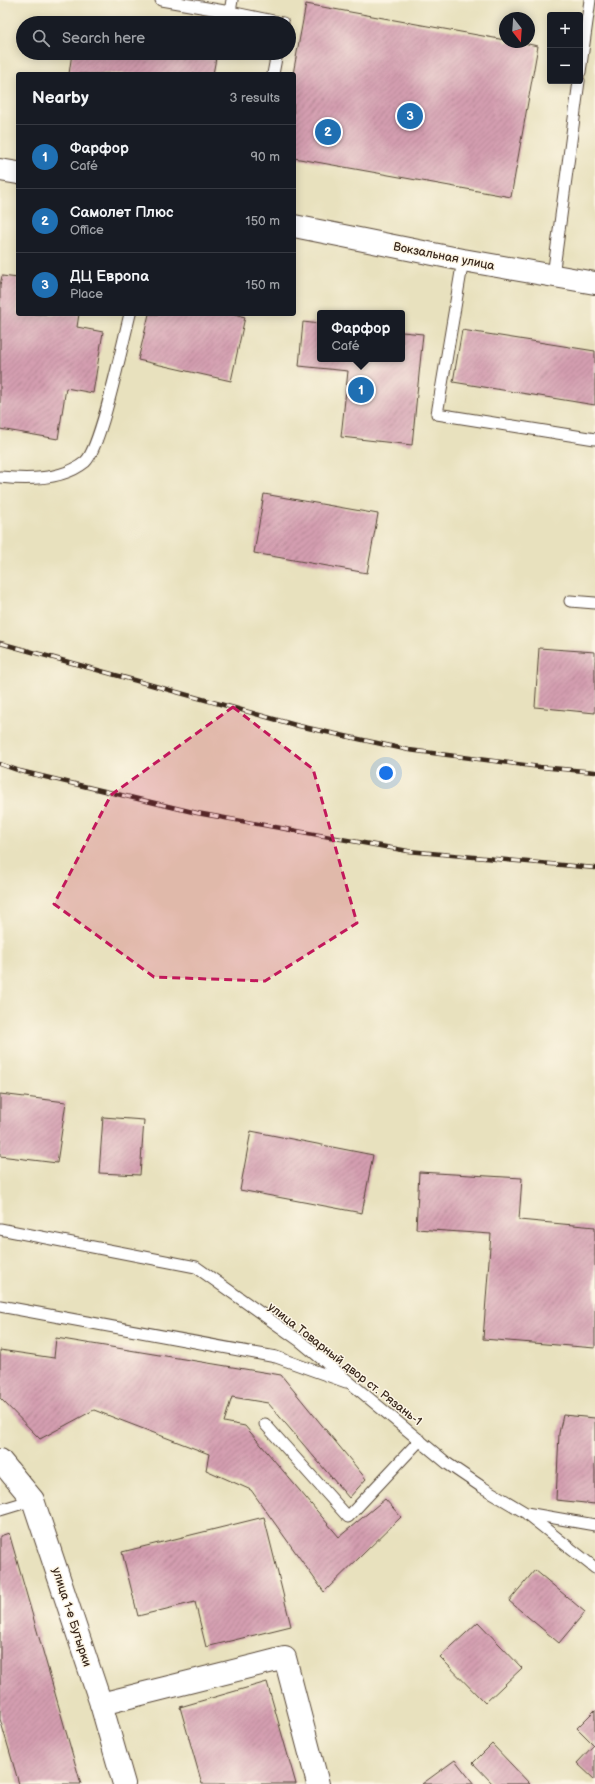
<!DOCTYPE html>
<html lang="en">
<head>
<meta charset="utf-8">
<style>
	body { margin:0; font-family:"Balsamiq Sans",sans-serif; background:#242831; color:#f1f3f6 }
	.controls { position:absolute; right:12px; top:12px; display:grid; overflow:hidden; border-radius:4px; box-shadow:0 2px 10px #0003 }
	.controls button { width:36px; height:36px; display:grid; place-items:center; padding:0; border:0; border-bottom:1px solid #363941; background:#171b24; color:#f1f3f6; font:20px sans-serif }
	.compass { position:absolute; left:499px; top:12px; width:36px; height:36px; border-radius:50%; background:#171b24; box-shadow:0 2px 10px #0003; rotate:163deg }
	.you { position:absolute; left:386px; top:773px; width:14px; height:14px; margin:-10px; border:3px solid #fff; border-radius:50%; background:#1a73e8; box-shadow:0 0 0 6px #1a73e833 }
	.badge { display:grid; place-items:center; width:26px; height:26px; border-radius:50%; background:#1f6fb2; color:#fff; font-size:13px; font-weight:700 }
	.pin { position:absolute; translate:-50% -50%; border:2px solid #fff; box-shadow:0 1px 4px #0006 }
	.popup { position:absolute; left:317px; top:310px; width:88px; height:52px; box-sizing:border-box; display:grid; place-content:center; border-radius:4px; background:#171b24; filter:drop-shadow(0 1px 3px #0005); font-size:13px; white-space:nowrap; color:#9ea1a6 }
	.popup b { font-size:15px; color:#f1f3f6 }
	.popup::after { content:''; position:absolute; left:50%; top:100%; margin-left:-8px; border:8px solid transparent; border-top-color:#171b24 }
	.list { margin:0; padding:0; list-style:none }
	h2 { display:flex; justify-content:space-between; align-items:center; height:52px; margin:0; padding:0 16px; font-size:17px }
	h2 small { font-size:13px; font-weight:400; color:#9ea1a6 }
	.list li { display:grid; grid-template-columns:26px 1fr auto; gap:12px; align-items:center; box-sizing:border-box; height:64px; padding:0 16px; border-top:1px solid #363941 }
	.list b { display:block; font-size:15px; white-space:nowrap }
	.list p { margin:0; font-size:13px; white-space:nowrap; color:#9ea1a6 }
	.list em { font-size:13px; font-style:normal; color:#9ea1a6 }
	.icon { flex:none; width:22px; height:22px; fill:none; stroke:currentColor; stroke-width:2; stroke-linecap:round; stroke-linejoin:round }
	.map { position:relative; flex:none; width:595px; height:1784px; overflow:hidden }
	.search { position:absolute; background:#171b24; box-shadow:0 2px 10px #0003; left:16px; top:16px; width:280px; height:44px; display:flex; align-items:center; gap:10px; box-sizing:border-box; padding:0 14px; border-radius:22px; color:#9ea1a6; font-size:15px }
	.panel { position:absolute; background:#171b24; box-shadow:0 2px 10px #0003; left:16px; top:72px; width:280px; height:244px; border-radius:4px }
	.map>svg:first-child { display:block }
</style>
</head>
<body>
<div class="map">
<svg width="595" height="1784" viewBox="0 0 595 1784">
	<defs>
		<pattern id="building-hatch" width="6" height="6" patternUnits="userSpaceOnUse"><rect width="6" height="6" fill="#d49eb0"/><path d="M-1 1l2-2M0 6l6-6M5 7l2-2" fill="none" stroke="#ad818f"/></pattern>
	</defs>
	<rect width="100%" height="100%" fill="#fcf5e5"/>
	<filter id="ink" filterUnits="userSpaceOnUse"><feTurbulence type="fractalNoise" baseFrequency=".025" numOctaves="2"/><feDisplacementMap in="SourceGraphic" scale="8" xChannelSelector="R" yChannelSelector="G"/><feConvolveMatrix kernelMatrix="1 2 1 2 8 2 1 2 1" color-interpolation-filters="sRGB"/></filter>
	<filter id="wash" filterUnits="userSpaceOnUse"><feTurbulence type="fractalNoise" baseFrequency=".012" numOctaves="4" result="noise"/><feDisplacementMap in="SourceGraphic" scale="16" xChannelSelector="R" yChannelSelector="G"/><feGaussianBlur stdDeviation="0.9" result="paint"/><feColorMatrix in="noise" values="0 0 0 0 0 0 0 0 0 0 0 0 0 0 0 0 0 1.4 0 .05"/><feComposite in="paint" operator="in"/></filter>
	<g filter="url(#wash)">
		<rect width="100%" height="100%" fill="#e8e1be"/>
		<g id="blocks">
			<g fill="url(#building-hatch)">
				<polygon points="306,4 505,40 505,42 518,42 538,46 511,197 294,158 293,74"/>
				<polygon points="78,20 90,22 90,23 78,23"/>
				<polygon points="72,53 217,53 213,74 69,74"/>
				<polygon points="2,276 18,278 18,314 79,314 77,327 103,332 93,393 66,388 58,439 0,429 0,285"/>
				<polygon points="149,314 234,314 245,317 231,381 138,360"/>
				<polygon points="303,322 320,324 320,359 402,359 402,332 423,334 412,445 341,437 348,371 299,366"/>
				<polygon points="462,330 595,351 595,405 453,382"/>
				<polygon points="264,494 378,514 367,573 254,553"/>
				<polygon points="539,648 595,652 595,713 535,707"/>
				<polygon points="0,1094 66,1102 57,1163 0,1156"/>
				<polygon points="103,1117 144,1120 140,1175 99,1173"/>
				<polygon points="251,1131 373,1155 362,1213 240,1190"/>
				<polygon points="419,1172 522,1178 519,1220 595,1227 595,1348 483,1339 491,1234 416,1229"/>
				<polygon points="56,1338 281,1375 366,1479 349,1498 268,1403 232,1397 224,1422 245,1426 339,1537 385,1499 401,1517 324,1592 251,1490 206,1470 209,1454 94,1410 40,1439 0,1398 0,1350 54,1358"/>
				<polygon points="563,1415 595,1418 595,1504 556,1500 559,1433"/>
				<polygon points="264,1517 291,1626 206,1647 195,1602 138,1616 122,1552"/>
				<polygon points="9,1533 81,1784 19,1784 0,1719 0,1536"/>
				<polygon points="535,1570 585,1612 559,1643 509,1601"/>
				<polygon points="478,1622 522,1668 485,1703 440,1657"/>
				<polygon points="267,1682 296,1784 202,1784 180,1707"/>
				<polygon points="595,1710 595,1780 577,1763 594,1745 577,1728"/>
				<polygon points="492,1744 530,1784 493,1784 473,1763"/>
				<polygon points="455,1760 474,1784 422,1784"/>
			</g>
		</g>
	</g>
	<g filter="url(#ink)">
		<use href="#blocks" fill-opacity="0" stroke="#554536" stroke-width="1"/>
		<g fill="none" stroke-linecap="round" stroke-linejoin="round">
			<g stroke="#554536" stroke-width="13">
				<g id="lane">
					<polyline points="161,0 230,12"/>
					<polyline points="232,0 230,12 283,23"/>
					<polyline points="580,72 590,0"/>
					<polyline points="273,74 277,53"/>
					<polyline points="463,260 437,414 595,439"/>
					<polyline points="553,276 579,81"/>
					<path d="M0 477C27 480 63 480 85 462 101 448 123 341 130 314"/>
					<polyline points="570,601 595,603"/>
					<polyline points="0,1229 196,1267 300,1341 448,1464 482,1487 526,1513 595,1525"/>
					<polyline points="0,1306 276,1357 346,1382"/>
					<polyline points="265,1424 348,1517 420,1440"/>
					<polyline points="0,1510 33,1500"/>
					<polyline points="528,1515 595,1568"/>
				</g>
			</g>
			<g stroke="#554536" stroke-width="24">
				<g id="street">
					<polyline points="0,1460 33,1500 101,1704 124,1784"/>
					<polyline points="101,1704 285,1658 318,1784"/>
				</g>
			</g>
			<g stroke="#554536" stroke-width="24">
				<g id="secondary">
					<polyline points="0,170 18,173"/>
					<polyline points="294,226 463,260 595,283"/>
				</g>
			</g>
			<use href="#lane" stroke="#fff" stroke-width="11"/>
			<use href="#street" stroke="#fff" stroke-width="22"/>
			<use href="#secondary" stroke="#fff" stroke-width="22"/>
			<g stroke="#3b2a1e" stroke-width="4.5">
				<g id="rail">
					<polyline points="0,643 299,726 409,750 540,767 595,772"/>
					<polyline points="0,764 20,771 197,813 408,851 595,868"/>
				</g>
			</g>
			<use href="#rail" stroke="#fcf5e5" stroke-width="3" stroke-dasharray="9" stroke-linecap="butt"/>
		</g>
	</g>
	<path fill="#c2185b" fill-opacity="0.2" stroke="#c2185b" stroke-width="3" stroke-dasharray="8 5" stroke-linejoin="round" d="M233 707 313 769 357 923 265 981 154 977 54 904 111 795Z"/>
	<g text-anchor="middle" stroke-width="3" stroke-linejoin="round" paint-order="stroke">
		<g font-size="12" fill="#3b2a1e" stroke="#fcf5e5">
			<text transform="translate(444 256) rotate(11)" y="4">Вокзальная улица</text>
			<text transform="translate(345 1364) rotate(38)" y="4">улица Товарный двор ст. Рязань-1</text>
			<text transform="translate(72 1617) rotate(72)" y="4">улица 1-е Бутырки</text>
		</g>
	</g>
</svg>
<div class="controls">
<button>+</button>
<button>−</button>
</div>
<svg class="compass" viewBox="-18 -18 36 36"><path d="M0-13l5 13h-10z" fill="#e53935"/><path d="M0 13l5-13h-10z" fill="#9ea1a6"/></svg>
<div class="you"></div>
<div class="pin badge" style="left:361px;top:390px">1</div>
<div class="popup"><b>Фарфор</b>Café</div>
<div class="pin badge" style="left:328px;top:132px">2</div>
<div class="pin badge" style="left:410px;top:116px">3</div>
<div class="search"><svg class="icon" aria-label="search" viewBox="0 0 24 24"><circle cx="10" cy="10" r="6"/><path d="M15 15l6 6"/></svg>Search here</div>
<section class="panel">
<h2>Nearby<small>3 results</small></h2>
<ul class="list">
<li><span class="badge">1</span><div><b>Фарфор</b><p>Café</p></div><em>90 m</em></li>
<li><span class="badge">2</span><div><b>Самолет Плюс</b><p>Office</p></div><em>150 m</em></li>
<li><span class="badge">3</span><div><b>ДЦ Европа</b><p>Place</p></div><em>150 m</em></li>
</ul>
</section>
</div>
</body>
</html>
